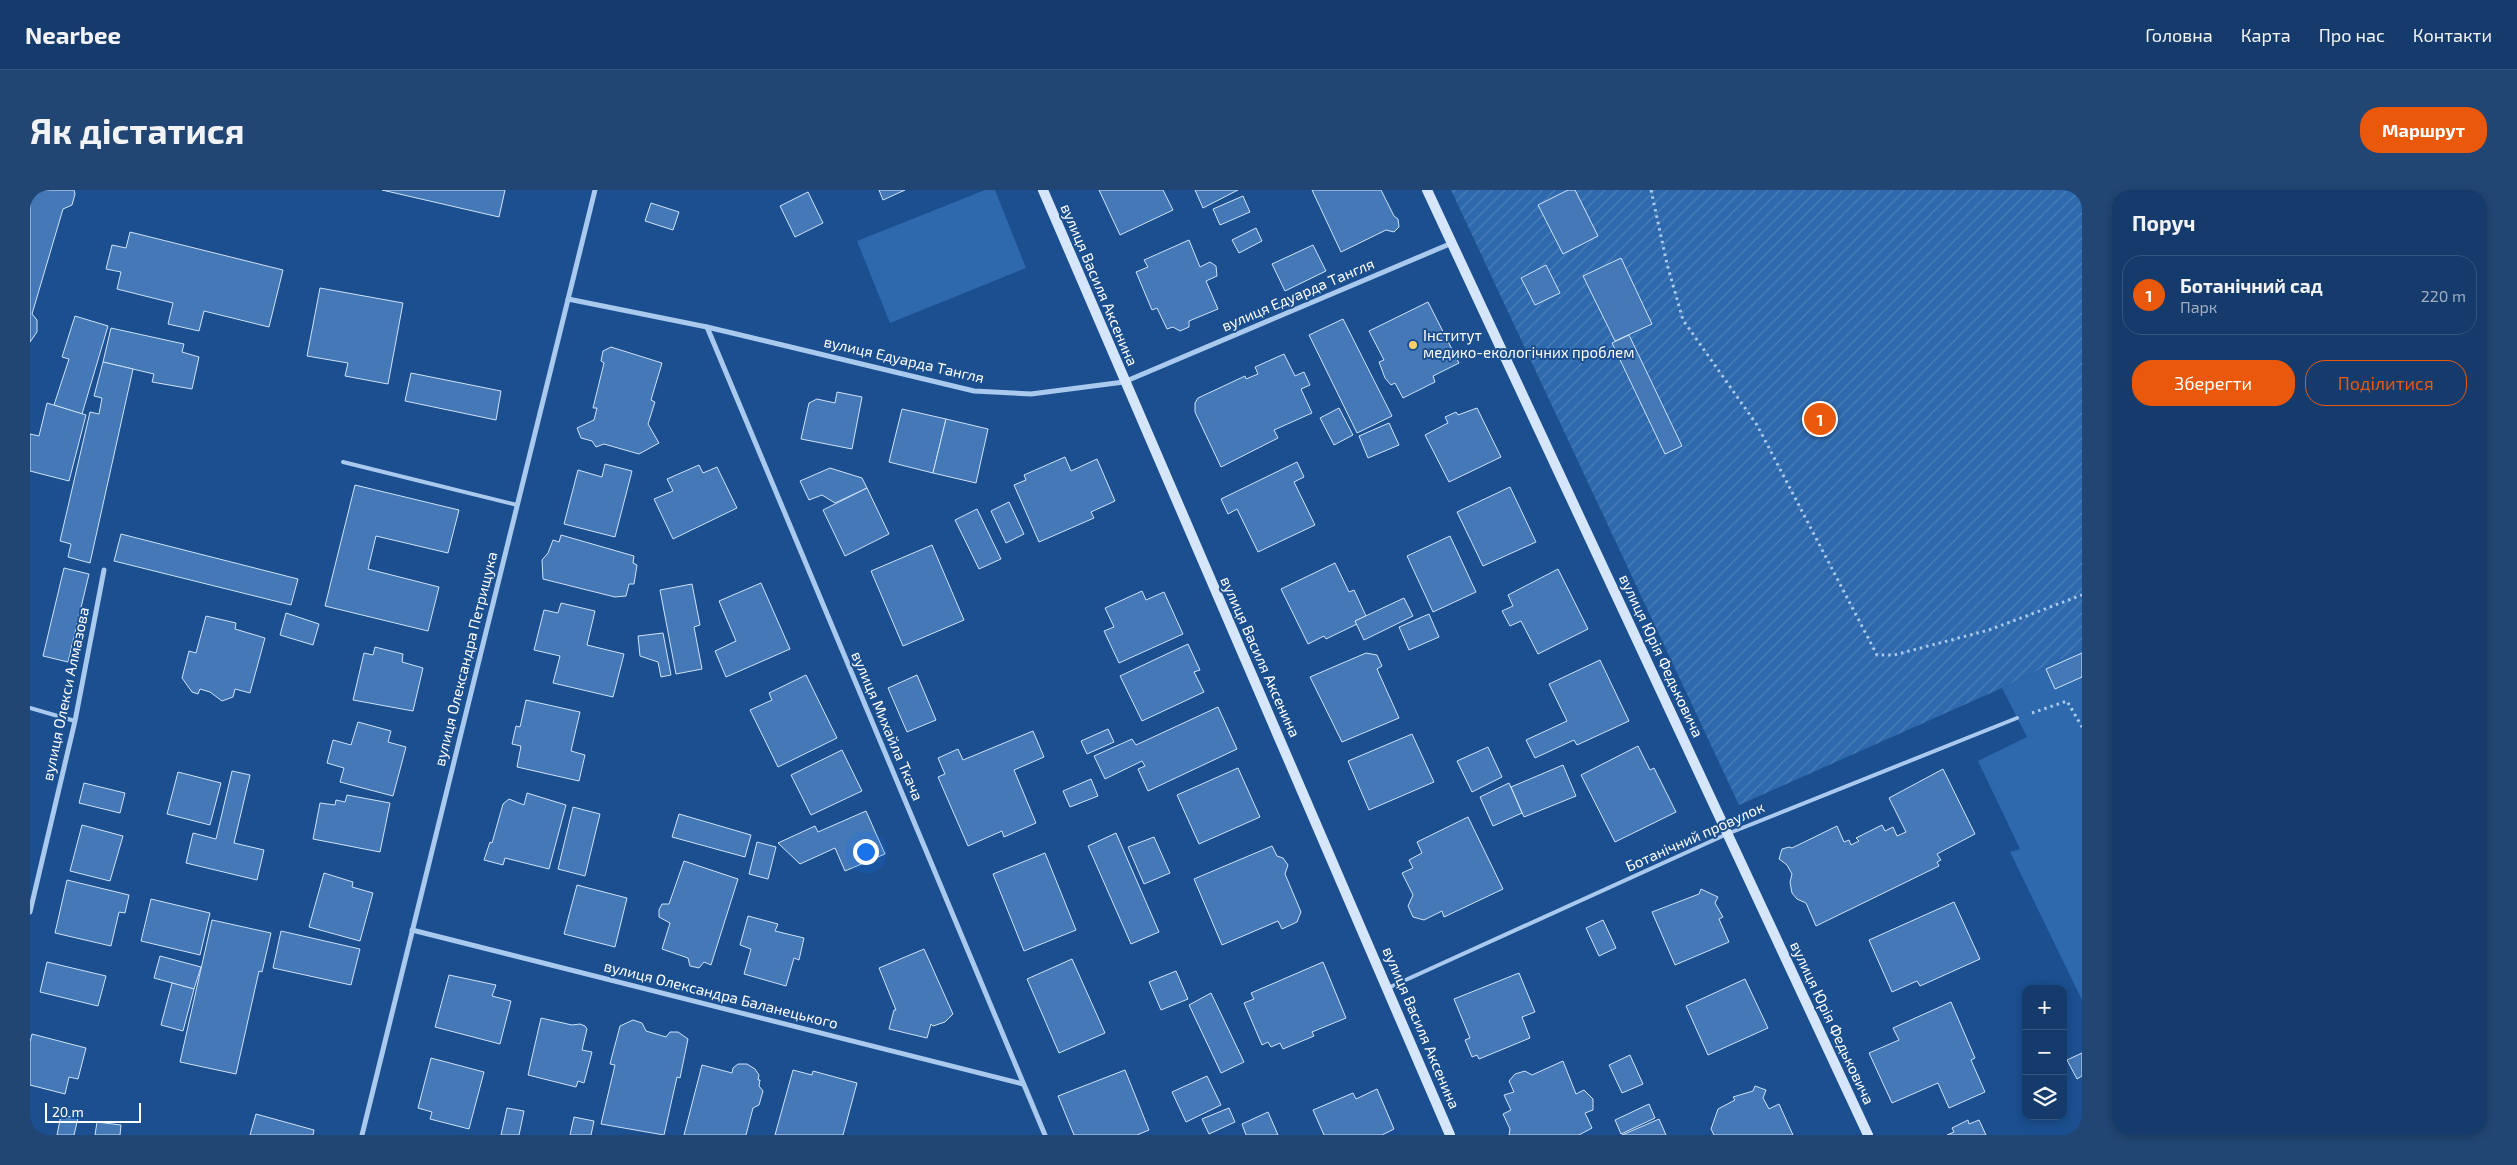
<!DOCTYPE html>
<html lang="uk">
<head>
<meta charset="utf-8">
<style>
	body { margin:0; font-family:"Exo 2",sans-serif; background:#214673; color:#f1f3f6 }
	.controls { position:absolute; right:15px; bottom:15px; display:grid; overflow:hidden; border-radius:10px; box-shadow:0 2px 8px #0003 }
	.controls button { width:45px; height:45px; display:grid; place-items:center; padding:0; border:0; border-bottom:1px solid #33557e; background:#143b6b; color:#f1f3f6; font:25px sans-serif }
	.scale { position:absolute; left:15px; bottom:12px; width:96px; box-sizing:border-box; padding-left:5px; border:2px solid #fff; border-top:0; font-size:14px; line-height:18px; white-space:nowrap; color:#fff; -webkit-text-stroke:4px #1b4f8f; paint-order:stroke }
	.you { position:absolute; left:835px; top:661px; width:18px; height:18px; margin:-12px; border:4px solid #fff; border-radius:50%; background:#1a73e8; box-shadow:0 0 0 8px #1a73e833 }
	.badge { display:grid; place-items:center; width:32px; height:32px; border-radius:50%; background:#ea580c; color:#fff; font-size:16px; font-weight:700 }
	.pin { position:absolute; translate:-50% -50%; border:2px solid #fff; box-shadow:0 1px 5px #0006 }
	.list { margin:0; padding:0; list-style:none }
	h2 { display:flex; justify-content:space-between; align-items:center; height:65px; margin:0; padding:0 20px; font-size:21px }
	h2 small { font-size:16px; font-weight:400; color:#9dadc1 }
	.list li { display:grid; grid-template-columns:32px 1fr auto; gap:15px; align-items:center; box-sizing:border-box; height:80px; margin:0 10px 10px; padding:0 10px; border:1px solid #33557e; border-radius:20px }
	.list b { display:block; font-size:19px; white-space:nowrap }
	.list p { margin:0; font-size:16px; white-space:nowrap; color:#9dadc1 }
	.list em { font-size:16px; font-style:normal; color:#9dadc1 }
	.actions { display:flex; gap:10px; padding:15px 20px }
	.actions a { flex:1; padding:11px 0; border:1px solid #ea580c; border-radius:20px; text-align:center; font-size:18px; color:#ea580c }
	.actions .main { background:#ea580c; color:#fff }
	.icon { flex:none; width:28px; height:28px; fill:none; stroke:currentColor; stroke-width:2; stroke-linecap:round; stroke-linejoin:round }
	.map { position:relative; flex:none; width:2052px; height:945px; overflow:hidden; border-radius:20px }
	header { display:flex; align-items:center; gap:30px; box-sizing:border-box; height:70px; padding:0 25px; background:#143b6b; border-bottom:1px solid #33557e }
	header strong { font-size:24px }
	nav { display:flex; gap:28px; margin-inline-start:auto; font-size:18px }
	.intro { display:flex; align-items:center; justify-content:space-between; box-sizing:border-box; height:120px; padding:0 30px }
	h1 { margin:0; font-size:35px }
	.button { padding:12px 22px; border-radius:20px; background:#ea580c; color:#fff; font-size:18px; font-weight:700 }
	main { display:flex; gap:30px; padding:0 30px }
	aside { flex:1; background:#143b6b; border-radius:20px; box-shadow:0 2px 8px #0003 }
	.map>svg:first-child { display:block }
</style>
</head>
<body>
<header>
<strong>Nearbee</strong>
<nav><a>Головна</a><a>Карта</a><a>Про нас</a><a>Контакти</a></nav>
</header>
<div class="intro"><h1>Як дістатися</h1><a class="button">Маршрут</a></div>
<main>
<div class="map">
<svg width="2052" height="945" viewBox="0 0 2052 945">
	<defs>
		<pattern id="garden-furrows" width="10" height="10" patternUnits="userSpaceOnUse" patternTransform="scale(1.25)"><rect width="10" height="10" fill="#2e69ad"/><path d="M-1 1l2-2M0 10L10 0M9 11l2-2" fill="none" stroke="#4d80b9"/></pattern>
	</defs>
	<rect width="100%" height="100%" fill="#1b4f8f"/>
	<polygon fill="url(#garden-furrows)" points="1421,0 2052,0 2052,459 1972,498 1709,615"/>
	<g fill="#2e69ad">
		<polygon points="955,0 965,0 996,78 860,133 827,51"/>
		<polygon points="2052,459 2052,810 1980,662 1990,659 1948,571 1997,547 1972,498"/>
	</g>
	<g fill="#4478b7" stroke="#cfe3fa">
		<polygon points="0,0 44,0 45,4 42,15 33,19 2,124 7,130 7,142 0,152"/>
		<polygon points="352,0 475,0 469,27"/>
		<polygon points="849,0 875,0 853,10"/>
		<polygon points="1069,0 1133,0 1143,20 1090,45"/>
		<polygon points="1165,0 1208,0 1173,18"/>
		<polygon points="1282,0 1351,0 1364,26 1368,29 1369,37 1364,42 1356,40 1311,62"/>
		<polygon points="1538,0 1545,0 1568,46 1533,64 1508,15"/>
		<polygon points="778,2 793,33 765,47 750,16"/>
		<polygon points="1213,6 1220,22 1190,35 1183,19"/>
		<polygon points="621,13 649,22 643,40 615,31"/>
		<polygon points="1226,38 1232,51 1209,63 1202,50"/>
		<polygon points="100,42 253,80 239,137 174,121 169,141 138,134 143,113 87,99 91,82 76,79 82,55 96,58"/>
		<polygon points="1159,50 1170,77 1180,72 1186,76 1187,86 1176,91 1188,119 1159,131 1159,137 1150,141 1143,137 1137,139 1127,118 1122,120 1106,82 1118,77 1114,70"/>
		<polygon points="1283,55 1296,81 1255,101 1242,74"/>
		<polygon points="1591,68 1622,134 1585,151 1553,86"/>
		<polygon points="1516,75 1530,103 1505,115 1491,88"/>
		<polygon points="290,98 373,113 358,194 315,186 318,173 277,166"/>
		<polygon points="1398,112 1429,173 1403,186 1405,192 1373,208 1365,193 1361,195 1355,188 1349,172 1354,170 1339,141"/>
		<polygon points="45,126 78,136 52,224 24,215 39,169 32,167"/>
		<polygon points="1313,129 1362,226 1327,243 1279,145"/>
		<polygon points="81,138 154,154 152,162 169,167 162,199 122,192 124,184 73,172"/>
		<polygon points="1599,145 1652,256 1635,264 1582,153"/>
		<polygon points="581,157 632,173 621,210 625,212 618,234 629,253 609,264 574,254 566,257 562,251 551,248 547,238 564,230 567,218 563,218 574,173 571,171 573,161"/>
		<polygon points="1254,164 1265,186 1274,182 1280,195 1271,199 1282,223 1244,240 1248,248 1191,277 1165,222 1165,213 1168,208 1215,186 1216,189 1228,184 1225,177"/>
		<polygon points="73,172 103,179 60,373 38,367 41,354 30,351 60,222 69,224 72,208 64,206"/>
		<polygon points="381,183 471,201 466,230 375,211"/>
		<polygon points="807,202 832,207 822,259 771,249 779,213 787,209 805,213"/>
		<polygon points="17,213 56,225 39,291 0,281 0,244 9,246"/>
		<polygon points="1309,218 1323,245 1304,255 1290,228"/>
		<polygon points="1447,218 1471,267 1419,292 1395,245 1418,233 1415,227 1426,222 1428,225"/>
		<polygon points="872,219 916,229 903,283 859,272"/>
		<polygon points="916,229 958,239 946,293 903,283"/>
		<polygon points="1359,233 1369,255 1338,268 1329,246"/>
		<polygon points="1035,267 1041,281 1067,269 1085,311 1061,322 1064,328 1009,352 984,295 996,290 994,285"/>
		<polygon points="1267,272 1274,287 1264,292 1285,335 1228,362 1207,319 1198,324 1191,309"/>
		<polygon points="575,274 602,281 585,347 534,334 548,280 572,287"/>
		<polygon points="669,275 673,283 687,277 707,318 643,349 624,309 643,301 637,289"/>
		<polygon points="800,278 832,288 837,298 805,313 792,305 779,310 770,291"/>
		<polygon points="325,295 429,320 418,363 346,346 338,379 409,397 398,441 295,416"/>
		<polygon points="1480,297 1506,352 1453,376 1427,322"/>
		<polygon points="837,298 859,344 815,366 793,320"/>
		<polygon points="979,312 994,344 976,353 961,321"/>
		<polygon points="947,319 971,369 949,379 925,330"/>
		<polygon points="91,344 268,389 261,415 84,371"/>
		<polygon points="531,345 604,366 603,373 607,375 604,394 599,394 596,406 585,407 513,389 512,370 518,363 523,350 529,352"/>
		<polygon points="1420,346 1446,402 1403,422 1377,366"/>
		<polygon points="902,355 934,430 873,456 841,381"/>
		<polygon points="1305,373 1319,402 1324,400 1336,426 1325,431 1327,434 1296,449 1294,446 1278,454 1251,399"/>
		<polygon points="34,378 59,384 38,472 13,466"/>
		<polygon points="1528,379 1558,439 1508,464 1491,431 1480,436 1472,421 1483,416 1478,405"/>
		<polygon points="731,393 760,459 696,487 685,461 706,451 689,411"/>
		<polygon points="662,394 670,435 664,437 672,479 646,484 630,400"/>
		<polygon points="1112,401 1116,410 1134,402 1153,444 1089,473 1074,441 1084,437 1075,418"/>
		<polygon points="1374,408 1383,426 1334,450 1325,431"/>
		<polygon points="531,413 565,421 557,455 594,464 583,507 523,493 530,466 504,460 514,420 528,423"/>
		<polygon points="256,423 289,434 283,455 250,445"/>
		<polygon points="1399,424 1409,447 1379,460 1369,437"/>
		<polygon points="176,426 206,433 205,439 235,448 220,503 205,499 203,507 192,511 180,502 170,499 168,504 162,502 152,488 159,461 166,463"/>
		<polygon points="633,443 641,485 631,487 628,472 610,466 608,446"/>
		<polygon points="1158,454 1170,480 1164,482 1174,502 1112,531 1090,486"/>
		<polygon points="345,457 373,464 372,472 393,478 383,521 323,510 334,463 343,465"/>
		<polygon points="1336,463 1347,465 1352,476 1347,479 1369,528 1312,552 1280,487"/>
		<polygon points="2052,463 2052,487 2025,499 2016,479"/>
		<polygon points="1570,470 1599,531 1547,555 1544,550 1505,568 1496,550 1537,531 1519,494"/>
		<polygon points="776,485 807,548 748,577 720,520 742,510 739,503"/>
		<polygon points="887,485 906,530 877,542 858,498"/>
		<polygon points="496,510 550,522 541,561 555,565 549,591 487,577 491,556 482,554 486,536 490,537"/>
		<polygon points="1188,517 1207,559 1118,601 1108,579 1115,576 1112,571 1075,589 1064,566 1102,549 1106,555"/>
		<polygon points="328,532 361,541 358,552 376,557 363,606 310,592 314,578 297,573 303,550 321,555"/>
		<polygon points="1078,539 1084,552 1057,564 1051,551"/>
		<polygon points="1003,541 1014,567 984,580 1006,633 974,647 972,641 938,656 908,587 915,584 908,568 928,559 933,570"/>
		<polygon points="1382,544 1404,592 1339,620 1318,571"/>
		<polygon points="1608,556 1620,580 1624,578 1646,622 1585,652 1551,585"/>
		<polygon points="1458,557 1472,587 1442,602 1427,571"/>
		<polygon points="812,560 832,601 781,625 761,585"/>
		<polygon points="1533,575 1546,606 1494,627 1481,597"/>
		<polygon points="1208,578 1230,627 1169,654 1147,605"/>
		<polygon points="1913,579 1945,644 1907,664 1911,670 1907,672 1909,676 1786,736 1776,713 1767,709 1762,703 1760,692 1762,684 1757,675 1749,669 1752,659 1759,657 1762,658 1807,636 1814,652 1819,650 1821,655 1829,651 1826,648 1852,635 1855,641 1863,637 1867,646 1876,642 1859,608"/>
		<polygon points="202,581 220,585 204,653 234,660 227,690 156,673 163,643 186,649"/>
		<polygon points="148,582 191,593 180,635 137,624"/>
		<polygon points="1061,589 1068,606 1040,617 1033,601"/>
		<polygon points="54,593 95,603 90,623 49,613"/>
		<polygon points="1479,593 1492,623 1463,636 1450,607"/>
		<polygon points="497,603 536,615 519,679 475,668 473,675 454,670 460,652 462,653 473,614 479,609 494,615"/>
		<polygon points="317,605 360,613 350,662 283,649 290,613 305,615 306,610 315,612"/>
		<polygon points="543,617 570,624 555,686 528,679"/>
		<polygon points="836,621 855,664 815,681 805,658 770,674 748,653 785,636 788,642"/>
		<polygon points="649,624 721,645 715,667 642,647"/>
		<polygon points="1438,627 1473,699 1414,727 1412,721 1394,730 1383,727 1378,716 1383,705 1372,683 1383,678 1379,670 1392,663 1387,652"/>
		<polygon points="52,635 93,646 80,691 40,681"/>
		<polygon points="1086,643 1129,742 1101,754 1058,656"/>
		<polygon points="1124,647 1140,683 1114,694 1098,657"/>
		<polygon points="727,652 746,657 738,689 719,684"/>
		<polygon points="1242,656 1247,666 1253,668 1258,675 1255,684 1271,722 1267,732 1252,739 1248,731 1192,755 1164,689"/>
		<polygon points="1015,663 1046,740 994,761 963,684"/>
		<polygon points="654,671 708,689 681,775 674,772 669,778 660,776 658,768 632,759 640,733 629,727 629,720 632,714 639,714"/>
		<polygon points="294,683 323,692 322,697 343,703 330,751 279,737"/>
		<polygon points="37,690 99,705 95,723 89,722 81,756 25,743"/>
		<polygon points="547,695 597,708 585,757 534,744"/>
		<polygon points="1671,699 1688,707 1685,713 1693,727 1689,729 1699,752 1645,775 1622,722 1669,704"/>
		<polygon points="121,709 180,723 170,765 111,751"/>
		<polygon points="1924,712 1950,769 1890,796 1887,791 1862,802 1839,750"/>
		<polygon points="718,726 748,734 745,741 774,748 769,770 764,768 756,796 714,784 721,759 710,755"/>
		<polygon points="182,730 241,743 232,782 229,781 206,884 150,872"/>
		<polygon points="1573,730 1586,758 1569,766 1556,738"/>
		<polygon points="251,741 330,759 321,795 243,778"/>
		<polygon points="894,759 923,824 915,832 903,836 901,834 897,848 859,839 864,820 866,820 849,778"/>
		<polygon points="130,766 171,777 164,799 124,788"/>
		<polygon points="1042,769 1075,843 1029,863 997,789"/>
		<polygon points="17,772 76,786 68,816 10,802"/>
		<polygon points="1293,772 1316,828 1282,842 1284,846 1253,859 1250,853 1241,857 1238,852 1232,855 1214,813 1224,809 1221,803"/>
		<polygon points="1146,781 1158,809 1131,820 1119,792"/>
		<polygon points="1489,783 1505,822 1492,827 1500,848 1449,869 1447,865 1442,867 1435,850 1440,848 1424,809"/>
		<polygon points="419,785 466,795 462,806 481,811 470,854 405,837"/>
		<polygon points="1715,789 1738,838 1678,865 1656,816"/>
		<polygon points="142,793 164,799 153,841 131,835"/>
		<polygon points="1181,803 1214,872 1191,883 1159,815"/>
		<polygon points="1921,812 1945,868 1941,870 1955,902 1919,918 1908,893 1862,913 1839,863 1869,850 1863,838"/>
		<polygon points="511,828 542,835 550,834 555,836 557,839 552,860 562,862 554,893 548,891 546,897 498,885"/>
		<polygon points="603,830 612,833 616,841 636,847 640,842 648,842 658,849 650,888 647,887 634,945 571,934 585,875 580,874 590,836"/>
		<polygon points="2,844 56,858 48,889 39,887 35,904 0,895 0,852"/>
		<polygon points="2052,863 2052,886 2047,889 2037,870"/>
		<polygon points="1600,865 1613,894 1592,903 1579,875"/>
		<polygon points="401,868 454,882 439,939 400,929 402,922 388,918"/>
		<polygon points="1533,871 1546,904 1554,900 1563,909 1563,920 1555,923 1562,938 1549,945 1479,945 1480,939 1473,924 1481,920 1474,905 1484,902 1479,891 1485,884 1495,881 1502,885"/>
		<polygon points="708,874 717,874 725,879 729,885 728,890 730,890 729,896 733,901 729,915 723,918 716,945 654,945 672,875 702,883 703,878"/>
		<polygon points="763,880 782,885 783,881 827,893 813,945 745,945"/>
		<polygon points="1095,880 1119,940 1107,945 1044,945 1028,906"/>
		<polygon points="1177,886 1191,915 1156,932 1142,902"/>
		<polygon points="1725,896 1736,900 1733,908 1739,919 1749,914 1763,945 1684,945 1681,939 1688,919 1705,910 1703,907 1723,901"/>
		<polygon points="1347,899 1364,939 1352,945 1294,945 1283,920 1323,903 1326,909"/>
		<polygon points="1619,914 1625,928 1591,944 1585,930"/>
		<polygon points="477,918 494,921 489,945 471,945"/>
		<polygon points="1199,918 1205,932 1179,944 1172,929"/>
		<polygon points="1238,922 1248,945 1216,945 1212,934"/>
		<polygon points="226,924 284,940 283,945 220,945"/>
		<polygon points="31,925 48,928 44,945 27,945"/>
		<polygon points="544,927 564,931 561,945 540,945"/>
		<polygon points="1629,929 1636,945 1592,945"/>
		<polygon points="1938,930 1939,934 1949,930 1956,945 1917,945 1924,942 1922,938"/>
		<polygon points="67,932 91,935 90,945 65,945"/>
	</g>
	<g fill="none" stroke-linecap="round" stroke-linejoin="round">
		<g stroke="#a9c9ee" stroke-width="3" stroke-dasharray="2.5 4" stroke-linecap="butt">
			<polyline points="1621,0 1637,74 1653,130 1727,235 1847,465 1864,465 1959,440 2052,405"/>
			<polyline points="2002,523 2037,511 2052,537"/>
		</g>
		<g stroke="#a9c9ee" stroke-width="4">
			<polyline points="313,272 487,315"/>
			<polyline points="0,518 45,531"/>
			<polyline points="1358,798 1697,644 1987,528"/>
		</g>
		<g stroke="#a9c9ee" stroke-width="5">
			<polyline points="538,109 677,137 944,201 1001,204 1094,192 1422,53"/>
			<polyline points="677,137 1015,945"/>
			<polyline points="0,722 45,531 74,380"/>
			<polyline points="382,740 993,894"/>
			<polyline points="332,945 565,0"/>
		</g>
		<g stroke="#d6e6fa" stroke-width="10">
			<polyline points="1013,0 1420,945"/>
			<polyline points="1397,0 1838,945"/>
		</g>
	</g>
	<circle fill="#ffd166" stroke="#1b4f8f" stroke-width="2" cx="1383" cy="155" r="5"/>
	<g text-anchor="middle" stroke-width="4" stroke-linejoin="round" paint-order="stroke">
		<g font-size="15" fill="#fff" stroke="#1b4f8f">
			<text transform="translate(1069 95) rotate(67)" y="5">вулиця Василя Аксенина</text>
			<text transform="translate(1268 105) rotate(-23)" y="5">вулиця Едуарда Тангля</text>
			<text transform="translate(874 170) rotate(13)" y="5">вулиця Едуарда Тангля</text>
			<text transform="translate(1631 466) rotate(65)" y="5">вулиця Юрія Федьковича</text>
			<text transform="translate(1230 467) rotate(66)" y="5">вулиця Василя Аксенина</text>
			<text transform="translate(436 469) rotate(-76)" y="5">вулиця Олександра Петрищука</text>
			<text transform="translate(36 504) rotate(-78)" y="5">вулиця Олекси Алмазова</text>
			<text transform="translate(857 536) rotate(67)" y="5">вулиця Михайла Ткача</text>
			<text transform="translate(1665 647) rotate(-24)" y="5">Ботанічний провулок</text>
			<text transform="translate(691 805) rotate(14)" y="5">вулиця Олександра Баланецького</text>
			<text transform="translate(1802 833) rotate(65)" y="5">вулиця Юрія Федьковича</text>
			<text transform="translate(1391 838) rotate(67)" y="5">вулиця Василя Аксенина</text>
		</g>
		<g font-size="15" fill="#fff" stroke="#1b4f8f" text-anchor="start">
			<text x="1393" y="151">Інститут<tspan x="1393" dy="17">медико-екологічних проблем</tspan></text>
		</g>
	</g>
</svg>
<div class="controls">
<button>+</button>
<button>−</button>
<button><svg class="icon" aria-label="layers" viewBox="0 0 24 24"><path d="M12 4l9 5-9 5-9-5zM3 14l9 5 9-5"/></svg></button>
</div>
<div class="scale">20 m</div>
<div class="you"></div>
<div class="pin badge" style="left:1790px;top:229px">1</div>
</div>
<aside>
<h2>Поруч<small></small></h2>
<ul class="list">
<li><span class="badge">1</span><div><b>Ботанічний сад</b><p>Парк</p></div><em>220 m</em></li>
</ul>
<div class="actions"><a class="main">Зберегти</a><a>Поділитися</a></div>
</aside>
</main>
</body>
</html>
